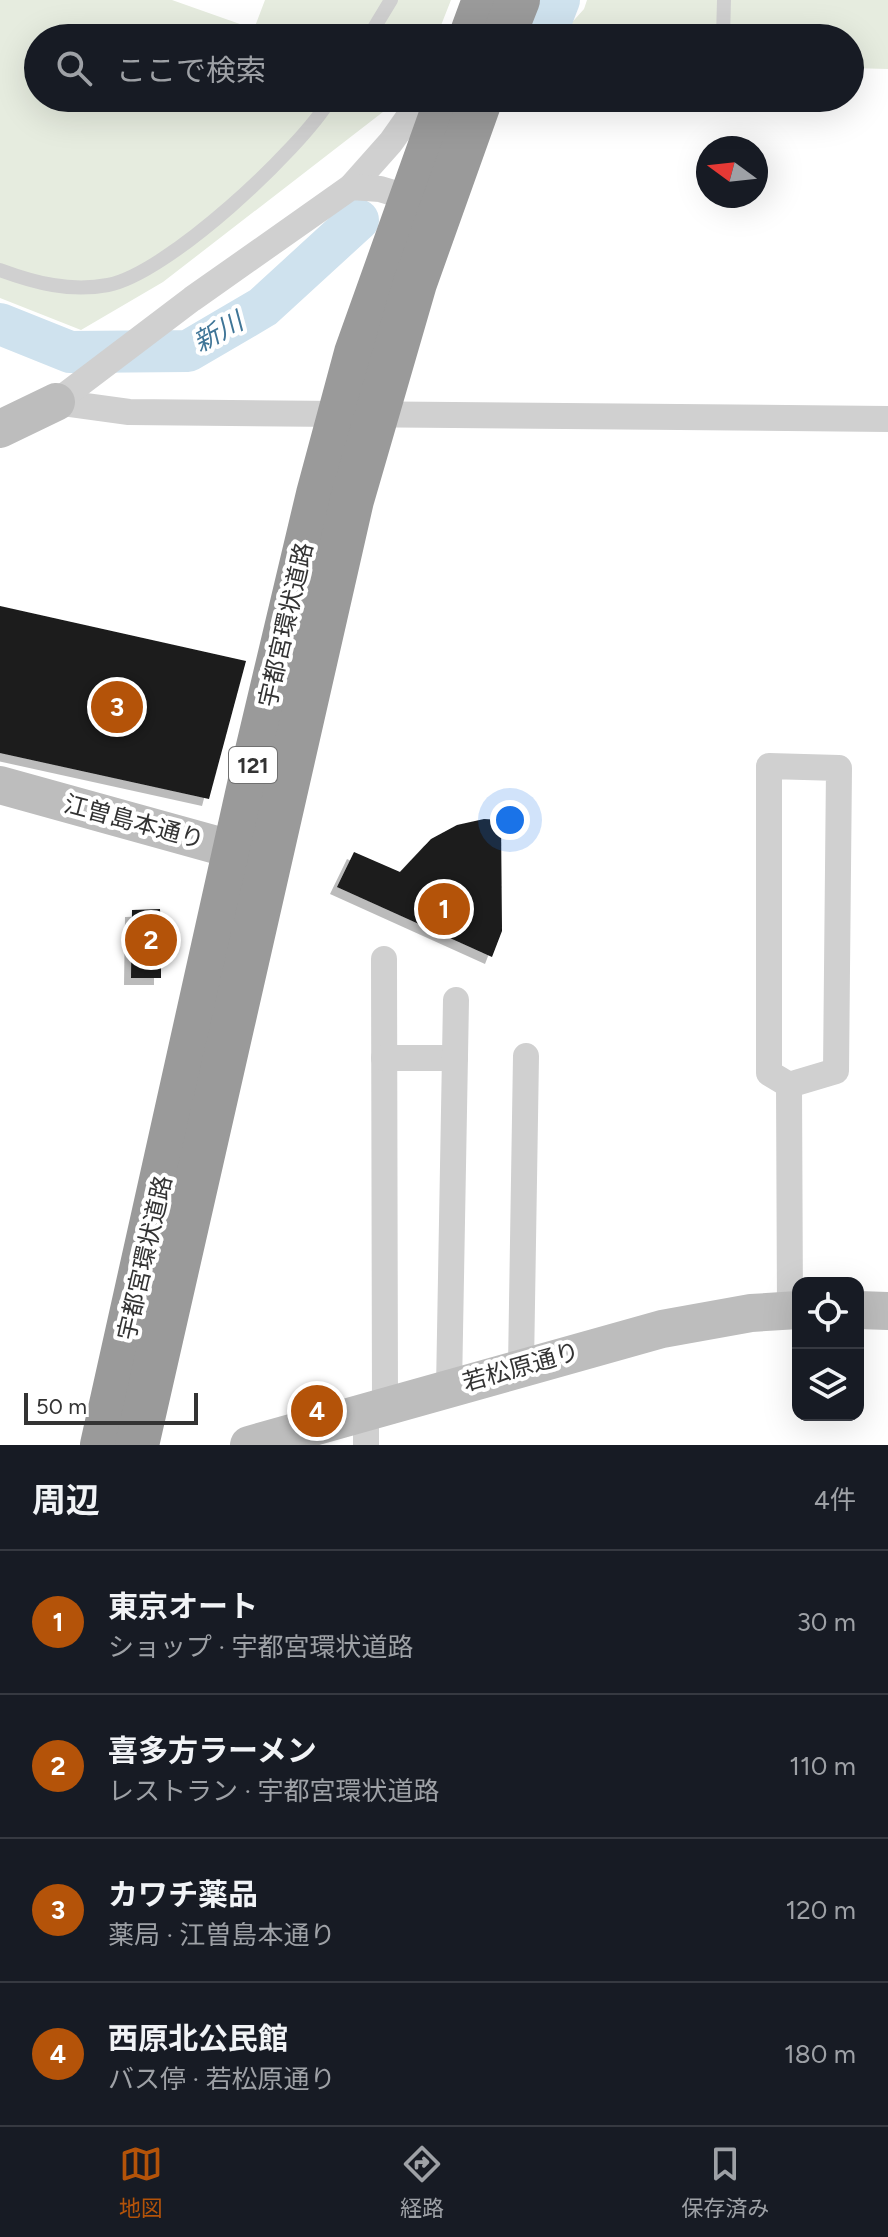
<!DOCTYPE html>
<html lang="ja">
<head>
<meta charset="utf-8">
<style>
	body { margin:0; font-family:Figtree,"Noto Sans JP",sans-serif; background:#20242c; color:#f1f3f6 }
	.controls { position:absolute; right:24px; bottom:24px; display:grid; overflow:hidden; border-radius:16px; box-shadow:0 8px 32px #0002 }
	.controls button { width:72px; height:72px; display:grid; place-items:center; padding:0; border:0; border-bottom:2px solid #363941; background:#171b24; color:#f1f3f6; font:40px sans-serif }
	.compass { position:absolute; left:696px; top:136px; width:72px; height:72px; border-radius:50%; background:#171b24; box-shadow:0 8px 32px #0002; rotate:285deg }
	.scale { position:absolute; left:24px; bottom:20px; width:174px; box-sizing:border-box; padding-left:8px; border:4px solid #333; border-top:0; font-size:22px; line-height:28px; white-space:nowrap; color:#333; -webkit-text-stroke:6px #fff; paint-order:stroke }
	.you { position:absolute; left:510px; top:820px; width:28px; height:28px; margin:-20px; border:6px solid #fff; border-radius:50%; background:#1a73e8; box-shadow:0 0 0 12px #1a73e833 }
	.badge { display:grid; place-items:center; width:52px; height:52px; border-radius:50%; background:#b45309; color:#fff; font-size:26px; font-weight:700 }
	.pin { position:absolute; translate:-50% -50%; border:4px solid #fff; box-shadow:0 2px 8px #0006 }
	.list { margin:0; padding:0; list-style:none }
	h2 { display:flex; justify-content:space-between; align-items:center; height:104px; margin:0; padding:0 32px; font-size:34px }
	h2 small { font-size:26px; font-weight:400; color:#9ea1a6 }
	.list li { display:grid; grid-template-columns:52px 1fr auto; gap:24px; align-items:center; box-sizing:border-box; height:144px; padding:0 32px; border-top:2px solid #363941 }
	.list b { display:block; font-size:30px; white-space:nowrap }
	.list p { margin:0; font-size:26px; white-space:nowrap; color:#9ea1a6 }
	.list em { font-size:26px; font-style:normal; color:#9ea1a6 }
	.icon { flex:none; width:44px; height:44px; fill:none; stroke:currentColor; stroke-width:2; stroke-linecap:round; stroke-linejoin:round }
	.map { position:relative; flex:none; width:888px; height:1445px; overflow:hidden }
	.search { position:absolute; background:#171b24; box-shadow:0 8px 32px #0002; left:24px; right:24px; top:24px; height:88px; display:flex; align-items:center; gap:20px; box-sizing:border-box; padding:0 28px; border-radius:44px; color:#9ea1a6; font-size:30px }
	.sheet { height:680px; background:#171b24 }
	nav { display:flex; justify-content:space-around; align-items:center; box-sizing:border-box; height:112px; border-top:2px solid #363941; background:#171b24; font-size:22px; color:#9ea1a6 }
	nav a { display:grid; justify-items:center; gap:4px }
	nav .on { color:#b45309 }
	.map>svg:first-child { display:block }
</style>
</head>
<body>
<div class="map">
<svg width="888" height="1445" viewBox="0 0 888 1445">
	<defs>
		<filter id="shadow"><feDropShadow dx="-7" dy="7" stdDeviation="0" flood-color="#0004"/></filter>
	</defs>
	<rect width="100%" height="100%" fill="#fff"/>
	<g fill="#e6ecdf">
		<polygon points="0,0 172,0 254,29 265,0 451,0 436,38 38,38 38,98 401,98 163,282 81,330 0,298"/>
		<polygon points="587,0 888,0 888,69 850,68 850,38 558,38 584,9"/>
	</g>
	<g fill="none" stroke-linecap="round" stroke-linejoin="round">
		<g stroke="#cfe2ee" stroke-width="42">
			<polyline points="552,18 559,0"/>
			<polyline points="0,324 70,352 188,351 263,307 358,220"/>
		</g>
	</g>
	<g fill="#1a1a1a" filter="url(#shadow)">
		<polygon points="0,606 246,661 209,799 0,753"/>
		<polygon points="484,819 501,820 502,931 492,957 337,887 354,852 400,872 431,839 457,825"/>
		<polygon points="160,909 161,928 170,928 170,951 161,952 161,978 131,978 132,910"/>
	</g>
	<g fill="none" stroke-linecap="round" stroke-linejoin="round">
		<g stroke="#d0d0d0" stroke-width="14">
			<polyline points="368,38 391,0"/>
			<polyline points="723,38 724,0"/>
			<path d="M0 270C35 283 70 292 108 285 167 274 300 150 331 98"/>
		</g>
		<g stroke="#d0d0d0" stroke-width="26">
			<polyline points="351,187 391,142 422,98"/>
			<polyline points="56,402 129,412 888,419"/>
			<polyline points="56,402 192,299 351,187 380,189 410,198"/>
			<polyline points="384,959 385,1406"/>
			<polyline points="384,1058 455,1058"/>
			<polyline points="789,1085 836,1071 839,768 769,766 769,1073 789,1085 790,1310"/>
			<polyline points="521,1366 526,1056"/>
			<polyline points="449,1388 456,1000"/>
			<polyline points="366,1412 366,1445"/>
		</g>
		<g stroke="#bdbdbd" stroke-width="38">
			<polyline points="0,429 56,402"/>
			<polyline points="0,785 263,858"/>
			<polyline points="858,1310 888,1311"/>
			<polyline points="249,1445 662,1329 751,1313 798,1310"/>
		</g>
		<g stroke="#9a9a9a" stroke-width="44">
			<polyline points="470,38 484,0"/>
			<polyline points="503,38 518,0"/>
			<polyline points="102,1445 251,776 318,494 356,353 447,98"/>
			<polyline points="137,1445 352,500 415,283 481,98"/>
		</g>
	</g>
	<g text-anchor="middle" stroke-width="8" stroke-linejoin="round" paint-order="stroke">
		<rect fill="#fff" stroke="#707070" stroke-width="2" x="229" y="747" width="48" height="36" rx="6"/>
		<g font-size="22" font-weight="bold" fill="#333">
			<text x="253" y="773">121</text>
		</g>
		<g font-size="24" fill="#333" stroke="#fff">
			<text transform="translate(286 625) rotate(-77)" y="8">宇都宮環状道路</text>
			<text transform="translate(134 822) rotate(15)" y="8">江曽島本通り</text>
			<text transform="translate(145 1258) rotate(-77)" y="8">宇都宮環状道路</text>
			<text transform="translate(521 1367) rotate(-16)" y="8">若松原通り</text>
		</g>
		<g font-size="26" font-style="italic" fill="#3f7597" stroke="#fff">
			<text transform="translate(218 332) rotate(-29)" y="9">新川</text>
		</g>
	</g>
</svg>
<div class="controls">
<button><svg class="icon" aria-label="locate" viewBox="0 0 24 24"><circle cx="12" cy="12" r="6"/><path d="M12 2v4M12 18v4M2 12h4M18 12h4"/></svg></button>
<button><svg class="icon" aria-label="layers" viewBox="0 0 24 24"><path d="M12 4l9 5-9 5-9-5zM3 14l9 5 9-5"/></svg></button>
</div>
<svg class="compass" viewBox="-18 -18 36 36"><path d="M0-13l5 13h-10z" fill="#e53935"/><path d="M0 13l5-13h-10z" fill="#9ea1a6"/></svg>
<div class="scale">50 m</div>
<div class="you"></div>
<div class="pin badge" style="left:444px;top:909px">1</div>
<div class="pin badge" style="left:151px;top:940px">2</div>
<div class="pin badge" style="left:117px;top:707px">3</div>
<div class="pin badge" style="left:317px;top:1411px">4</div>
<div class="search"><svg class="icon" aria-label="search" viewBox="0 0 24 24"><circle cx="10" cy="10" r="6"/><path d="M15 15l6 6"/></svg>ここで検索</div>
</div>
<section class="sheet">
<h2>周辺<small>4件</small></h2>
<ul class="list">
<li><span class="badge">1</span><div><b>東京オート</b><p>ショップ · 宇都宮環状道路</p></div><em>30 m</em></li>
<li><span class="badge">2</span><div><b>喜多方ラーメン</b><p>レストラン · 宇都宮環状道路</p></div><em>110 m</em></li>
<li><span class="badge">3</span><div><b>カワチ薬品</b><p>薬局 · 江曽島本通り</p></div><em>120 m</em></li>
<li><span class="badge">4</span><div><b>西原北公民館</b><p>バス停 · 若松原通り</p></div><em>180 m</em></li>
</ul>
</section>
<nav>
<a class="on"><svg class="icon" aria-label="map" viewBox="0 0 24 24"><path d="M3 6l6-2 6 2 6-2v14l-6 2-6-2-6 2zM9 4v14M15 6v14"/></svg>地図</a>
<a><svg class="icon" aria-label="directions" viewBox="0 0 24 24"><path d="M12 3l9 9-9 9-9-9zM9 14v-3h6M13 9l2 2-2 2"/></svg>経路</a>
<a><svg class="icon" aria-label="saved" viewBox="0 0 24 24"><path d="M7 4h10v16l-5-4-5 4z"/></svg>保存済み</a>
</nav>
</body>
</html>
